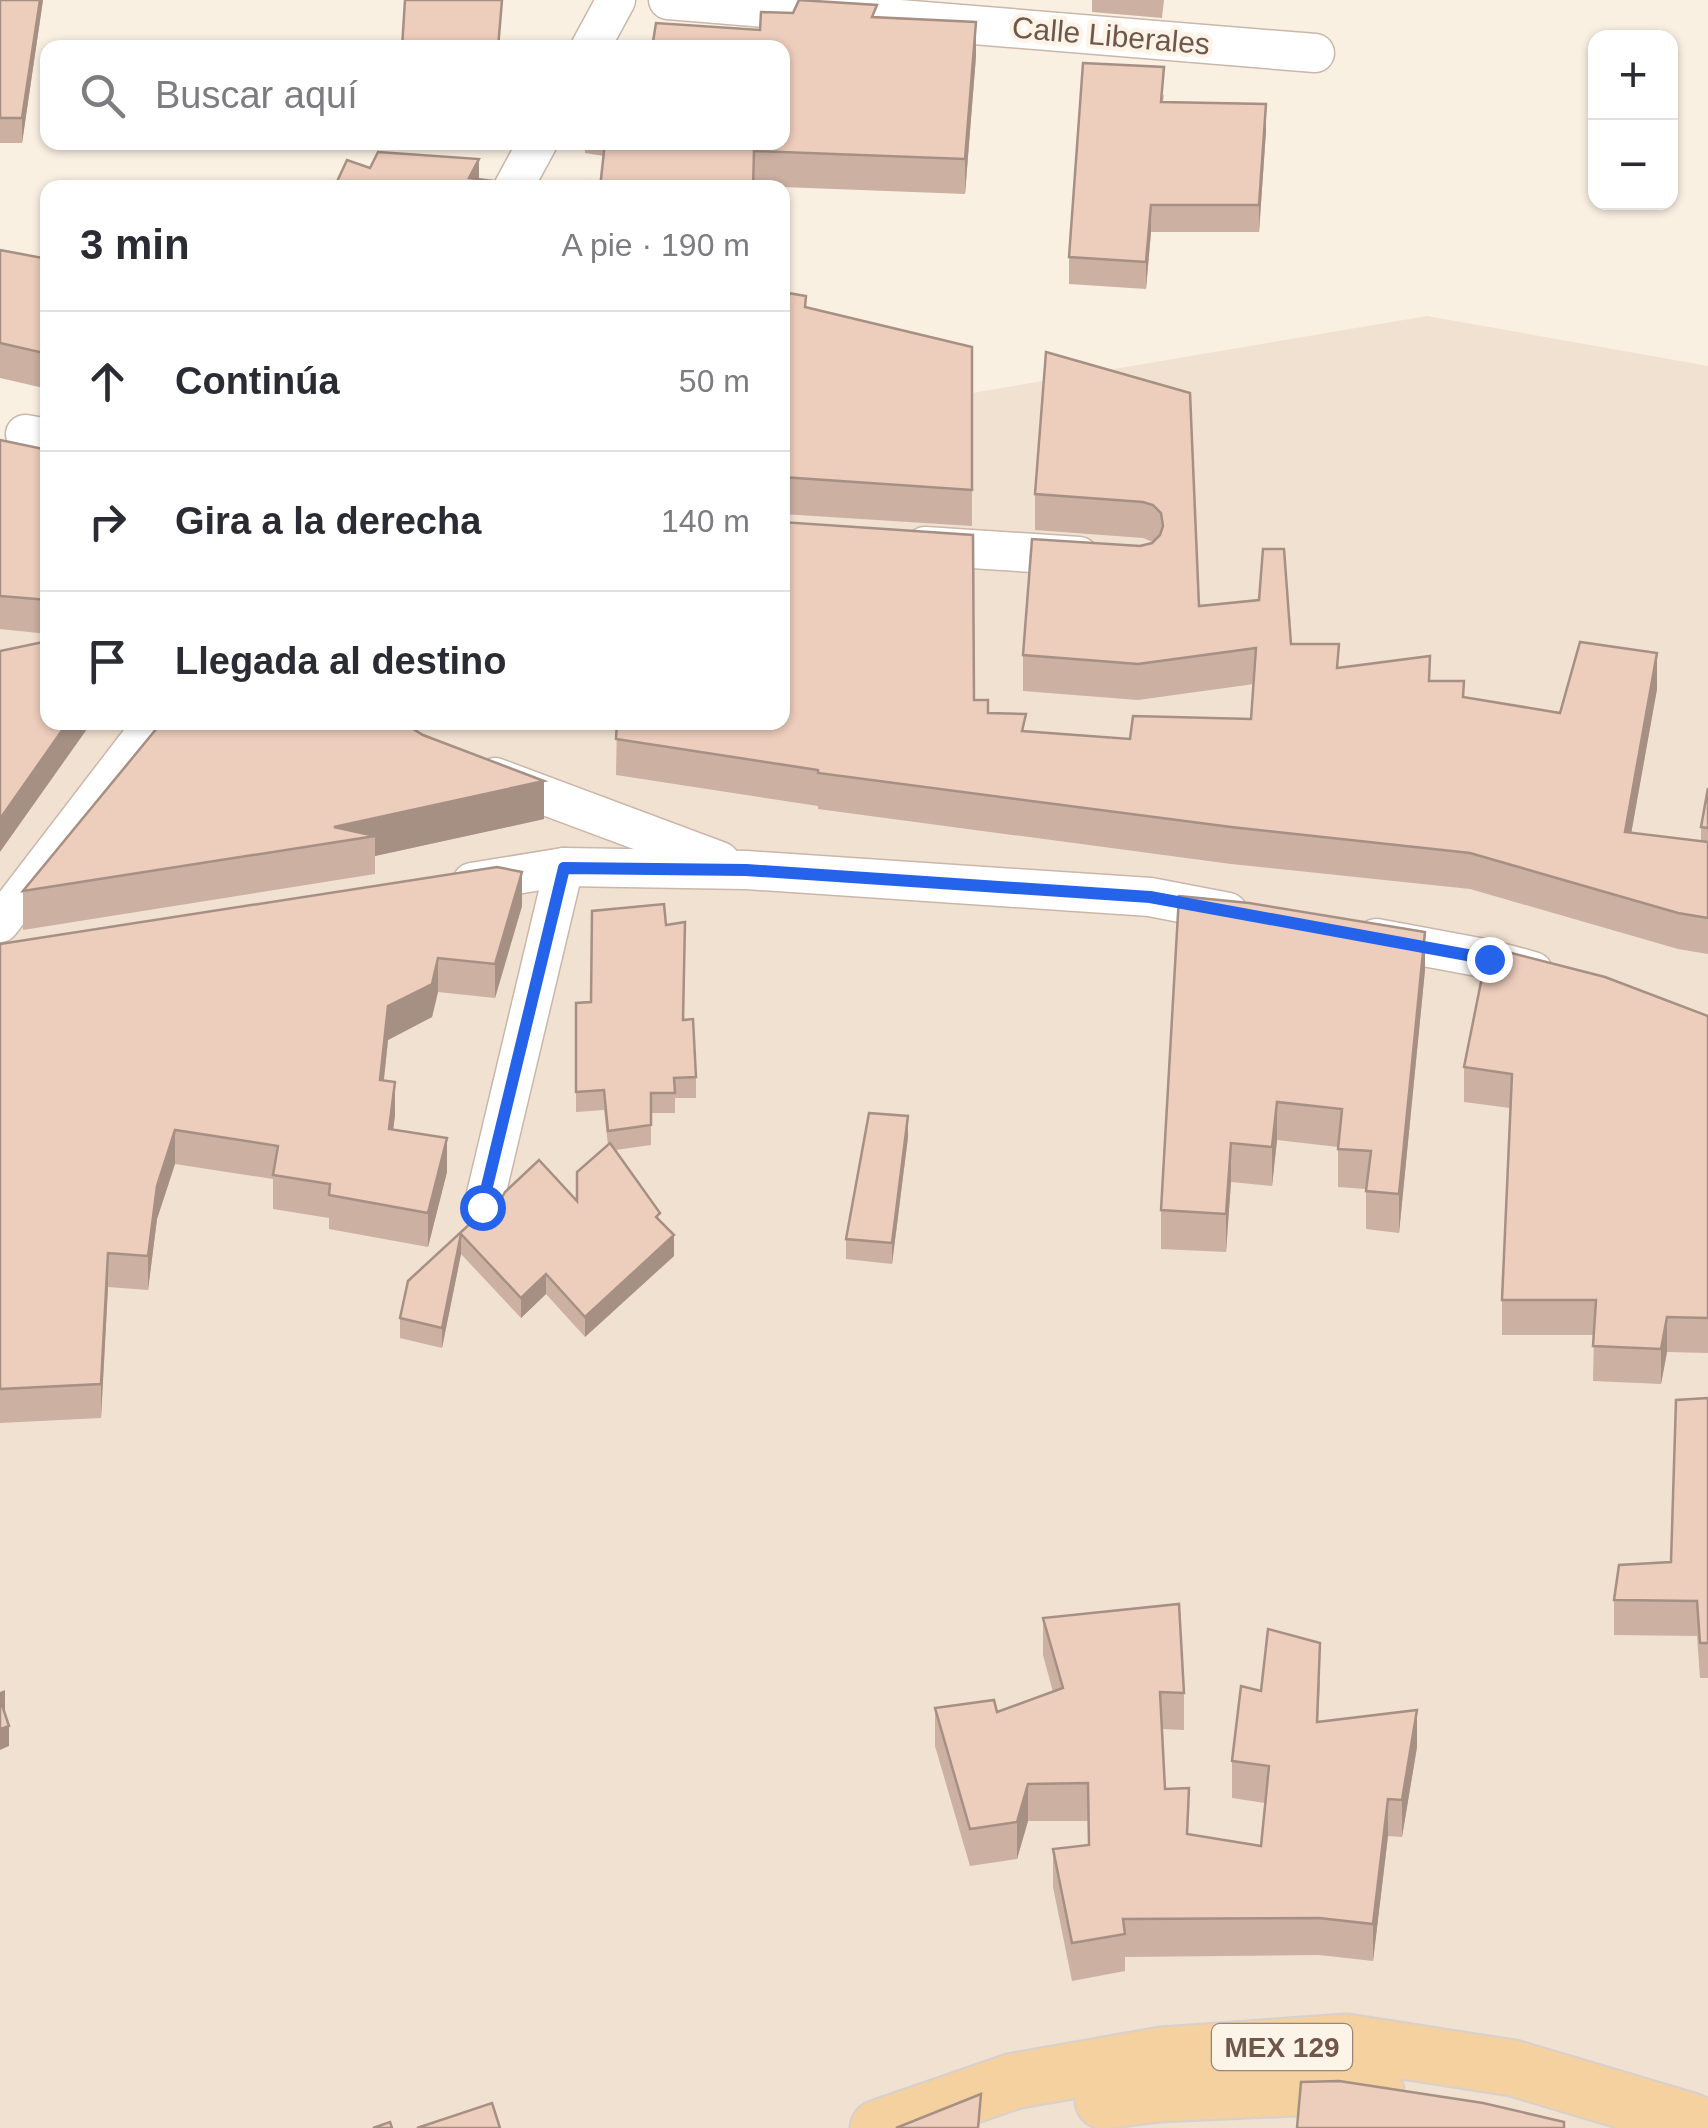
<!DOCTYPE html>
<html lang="es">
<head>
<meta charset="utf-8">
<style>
	body { margin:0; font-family:Arial,sans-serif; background:#f2f2f3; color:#2b2b33 }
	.controls { position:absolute; right:30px; top:30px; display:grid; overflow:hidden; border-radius:20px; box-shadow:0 2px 8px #0004 }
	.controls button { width:90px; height:90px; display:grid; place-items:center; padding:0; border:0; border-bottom:2px solid #e1e1e2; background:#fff; color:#2b2b33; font:50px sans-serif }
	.stop { position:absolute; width:30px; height:30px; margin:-22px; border:8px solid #2563eb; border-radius:50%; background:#fff }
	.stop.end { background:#2563eb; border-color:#fff; box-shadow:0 2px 10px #0008 }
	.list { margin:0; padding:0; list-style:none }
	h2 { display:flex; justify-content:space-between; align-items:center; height:130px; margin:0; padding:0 40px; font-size:42px }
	h2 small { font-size:32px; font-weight:400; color:#7c7c81 }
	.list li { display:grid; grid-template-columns:65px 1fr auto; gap:30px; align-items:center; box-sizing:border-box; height:140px; padding:0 40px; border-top:2px solid #e1e1e2 }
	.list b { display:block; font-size:38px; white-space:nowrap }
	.list em { font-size:32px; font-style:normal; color:#7c7c81 }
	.icon { flex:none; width:55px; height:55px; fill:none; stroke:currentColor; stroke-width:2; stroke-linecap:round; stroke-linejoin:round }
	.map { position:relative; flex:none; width:1708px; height:2128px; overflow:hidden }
	.search { position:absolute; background:#fff; box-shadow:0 2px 8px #0004; left:40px; top:40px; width:750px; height:110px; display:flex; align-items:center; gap:25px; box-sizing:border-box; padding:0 35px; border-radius:20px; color:#7c7c81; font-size:38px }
	.panel { position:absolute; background:#fff; box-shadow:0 2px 8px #0004; left:40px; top:180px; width:750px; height:550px; border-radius:20px }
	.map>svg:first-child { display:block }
</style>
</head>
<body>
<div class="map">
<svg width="1708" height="2128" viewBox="0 0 1708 2128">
	<rect width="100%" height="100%" fill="#faf0e2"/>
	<polygon fill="#f1e1d1" points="1427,316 1708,366 1708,2128 0,2128 0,558 47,550 48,722 782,722 783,425"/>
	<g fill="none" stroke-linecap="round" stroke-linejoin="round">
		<g stroke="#cab7aa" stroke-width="41">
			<g id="minor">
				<polyline points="668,0 1315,53"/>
				<polyline points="590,48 616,0"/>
				<polyline points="513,188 538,142"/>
				<polyline points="25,434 48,438"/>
				<polyline points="925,546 1079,556"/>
				<polyline points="495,777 720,861"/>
				<polyline points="472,882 564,867 746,870 1150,897 1228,912"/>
				<polyline points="0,923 154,722"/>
				<polyline points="1376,938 1489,959 1533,971"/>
				<polyline points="483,1207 564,867"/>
			</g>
		</g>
		<g stroke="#d7d0cd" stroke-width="59">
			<g id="primary">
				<polyline points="1103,2101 1159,2094 1341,2086 1376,2091"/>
				<polyline points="878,2128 1014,2081 1162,2055 1346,2042 1513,2068 1688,2120 1706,2128"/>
			</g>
		</g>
		<use href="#minor" stroke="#fff" stroke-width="38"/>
		<use href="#primary" stroke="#f4d19f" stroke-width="55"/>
	</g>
	<g fill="#ccb0a2">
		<polygon points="0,0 43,0 22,143 0,143"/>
		<polygon points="1092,0 1164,0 1162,18 1092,12"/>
		<polygon points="877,17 976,56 965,194 754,186 604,156 585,153 585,142 782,142 760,30"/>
		<polygon points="1164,94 1163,102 1266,131 1259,232 1151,232 1146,289 1069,284 1069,257"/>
		<polygon points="0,250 48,259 48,389 0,378"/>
		<polygon points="782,292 805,307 972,347 972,526 782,514"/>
		<polygon points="1190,393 1199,606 1291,644 1339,667 1430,681 1464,697 1560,713 1657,689 1631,833 1701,841 1701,827 1708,788 1708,954 1678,949 1470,889 1231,864 818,809 818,806 616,775 617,722 974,700 988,713 1026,732 1130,739 1251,719 1254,684 1138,700 1023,691 1023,655 1140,546 1153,542 1143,538 1035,530 1035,494"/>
		<polygon points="0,440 48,450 48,634 0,629"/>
		<polygon points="162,722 544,819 375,856 375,874 23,930 23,891"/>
		<polygon points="1249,903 1425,970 1399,1233 1366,1229 1366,1189 1338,1187 1338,1147 1277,1140 1272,1186 1231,1182 1226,1252 1161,1249 1161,1210"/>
		<polygon points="522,906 495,998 438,992 432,1017 388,1040 384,1080 395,1115 393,1130 447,1172 428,1247 329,1229 329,1218 273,1209 273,1179 175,1164 157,1219 148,1290 108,1287 101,1418 0,1423 0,944"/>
		<polygon points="666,925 696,1077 696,1098 675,1098 675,1113 651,1113 651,1145 615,1150 660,1221 674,1256 585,1337 546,1294 521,1318 461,1254 442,1348 400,1338 400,1318 408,1281 487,1208 577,1200 608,1145 604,1110 576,1112 576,1003 591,1002"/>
		<polygon points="1708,1016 1708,1353 1667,1352 1661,1384 1593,1381 1594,1335 1502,1335 1502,1300 1510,1108 1464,1102 1464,1067"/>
		<polygon points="908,1137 892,1264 846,1259 846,1239"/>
		<polygon points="1708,1398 1708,1678 1700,1678 1697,1636 1614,1635 1614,1600 1671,1562"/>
		<polygon points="1043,1618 1184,1693 1184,1730 1162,1729 1165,1789 1188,1834 1261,1846 1265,1803 1232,1798 1232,1761 1261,1691 1320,1681 1318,1722 1417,1747 1402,1837 1388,1836 1373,1961 1319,1955 1125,1957 1125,1971 1072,1981 1053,1887 1053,1849 1088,1845 1088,1821 1028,1821 1017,1859 970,1866 935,1746 935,1708 997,1712 1053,1692 1043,1655"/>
	</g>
	<g fill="#a69084">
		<polygon points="40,0 43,0 22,143 22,118"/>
		<polygon points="976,22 976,56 965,194 965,159"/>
		<polygon points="1266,104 1266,131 1259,232 1259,205"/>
		<polygon points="479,159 479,188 469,178"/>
		<polygon points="1151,205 1151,232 1146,289 1146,262"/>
		<polygon points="1657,653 1657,689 1625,868 1625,832"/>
		<polygon points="68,722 92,722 0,852 0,819"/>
		<polygon points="544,781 544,819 375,856 375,836 334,827"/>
		<polygon points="522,872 522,906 495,998 495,964"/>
		<polygon points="1425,932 1425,970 1399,1233 1399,1194"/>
		<polygon points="438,958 438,992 432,1017 388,1040 380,1114 380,1080 388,1006"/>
		<polygon points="395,1082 395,1115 389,1163 389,1129"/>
		<polygon points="1277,1102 1277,1140 1272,1186 1272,1147"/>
		<polygon points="908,1116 908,1137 892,1264 892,1243"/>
		<polygon points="175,1130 175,1164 157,1219 148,1290 148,1256 157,1186"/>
		<polygon points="447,1138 447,1172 428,1247 428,1213"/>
		<polygon points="1231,1143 1231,1182 1226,1252 1226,1214"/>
		<polygon points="461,1234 461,1254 442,1348 442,1328"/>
		<polygon points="674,1235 674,1256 585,1337 585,1317"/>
		<polygon points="108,1253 108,1287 101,1418 101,1384"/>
		<polygon points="546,1274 546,1294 521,1318 521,1298"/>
		<polygon points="1667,1317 1667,1352 1661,1384 1661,1349"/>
		<polygon points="5,1690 5,1710 0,1712 0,1692"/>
		<polygon points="1417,1710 1417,1747 1402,1837 1402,1800"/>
		<polygon points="9,1726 9,1746 0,1750 0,1729"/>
		<polygon points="1028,1784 1028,1821 1017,1859 1017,1822"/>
		<polygon points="1388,1799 1388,1836 1373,1961 1373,1924"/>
	</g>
	<g fill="#edcdbc" stroke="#a69084" stroke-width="2.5">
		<polygon points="0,0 40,0 22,118 0,118"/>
		<polygon points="405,0 502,0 498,48 402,48"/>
		<polygon points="799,0 877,5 872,17 976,22 965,159 754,151 753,188 600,188 605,142 782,142 782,48 652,48 656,23 760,30 761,12 793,13"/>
		<polygon points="1083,63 1164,67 1161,102 1266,104 1259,205 1151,205 1146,262 1069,257"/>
		<polygon points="378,152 479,159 469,178 550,188 334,188 347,160 370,168"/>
		<polygon points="0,250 48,259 48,354 0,343"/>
		<polygon points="782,292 806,296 805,307 972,347 972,490 782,477"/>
		<polygon points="1046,352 1190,393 1199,606 1259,600 1263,549 1284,549 1291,644 1339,644 1337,668 1430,656 1429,681 1464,681 1463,697 1560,713 1580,642 1657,653 1625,832 1708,842 1708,918 1678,913 1470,853 1231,827 818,773 818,770 616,739 617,722 782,722 782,522 973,535 974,700 988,700 988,713 1026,714 1022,731 1130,739 1133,716 1251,719 1256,648 1138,664 1023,655 1032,539 1140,546 1152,543 1160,535 1163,526 1161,513 1153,505 1143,502 1035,494"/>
		<polygon points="0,440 48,450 48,600 0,596"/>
		<polygon points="48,641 48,722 68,722 0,819 0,651"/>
		<polygon points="162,722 402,722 423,735 544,781 334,827 375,836 23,891"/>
		<polygon points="1708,788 1708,828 1701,827"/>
		<polygon points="497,867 522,872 495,964 438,958 432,984 388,1006 380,1080 395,1082 389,1129 447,1138 428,1213 329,1195 330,1184 273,1175 278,1146 175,1130 157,1186 148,1256 108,1253 101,1384 0,1389 0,944"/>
		<polygon points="1179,896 1249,903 1425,932 1399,1194 1366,1191 1371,1151 1338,1149 1342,1109 1277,1102 1272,1147 1231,1143 1226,1214 1161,1210"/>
		<polygon points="664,904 666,925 685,922 683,1020 693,1019 696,1077 674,1078 675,1093 651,1093 651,1125 608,1131 604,1090 576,1092 576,1003 591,1002 592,911"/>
		<polygon points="1488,947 1605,977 1708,1016 1708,1318 1667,1317 1661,1349 1593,1346 1596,1300 1502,1300 1512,1074 1464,1067"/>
		<polygon points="869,1113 908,1116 892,1243 846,1239"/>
		<polygon points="610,1143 660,1213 656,1217 674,1235 585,1317 546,1274 521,1298 461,1234 442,1328 400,1318 408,1281 487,1208 499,1203 505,1192 539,1160 577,1201 577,1172"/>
		<polygon points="1708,1398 1708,1643 1700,1643 1697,1601 1614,1600 1619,1565 1671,1562 1676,1400"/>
		<polygon points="1179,1604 1184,1693 1160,1692 1165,1789 1189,1788 1187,1834 1261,1846 1269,1766 1232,1761 1241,1686 1261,1691 1268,1629 1320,1643 1317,1722 1417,1710 1402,1800 1388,1799 1373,1924 1319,1918 1123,1919 1125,1934 1072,1943 1053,1849 1089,1845 1088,1783 1028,1784 1017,1822 970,1829 935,1708 994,1700 997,1712 1063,1688 1043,1618"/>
		<polygon points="0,1699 9,1726 0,1729"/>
		<polygon points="1339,2081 1483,2103 1564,2122 1564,2128 1297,2128 1301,2082"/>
		<polygon points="981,2094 978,2128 896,2128"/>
		<polygon points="492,2103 500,2128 417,2128"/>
		<polygon points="390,2122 392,2128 373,2128"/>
	</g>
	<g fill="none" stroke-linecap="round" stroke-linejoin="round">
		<polyline stroke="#2563eb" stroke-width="12" points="482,1207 564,868 746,870 1150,897 1489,959"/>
	</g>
	<g text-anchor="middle" stroke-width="9" stroke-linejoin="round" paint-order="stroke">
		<rect fill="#fdf4e8" stroke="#9a857a" stroke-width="2.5" x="1212" y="2024" width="140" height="46" rx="8"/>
		<g font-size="28" font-weight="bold" fill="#70564b">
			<text x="1282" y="2057">MEX 129</text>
		</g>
		<g font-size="30" fill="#70564b" stroke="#fdf4e8">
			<text transform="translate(1111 36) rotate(5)" y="10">Calle Liberales</text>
		</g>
	</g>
</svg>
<div class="controls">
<button>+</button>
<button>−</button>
</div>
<div class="stop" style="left:482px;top:1207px"></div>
<div class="stop end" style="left:1489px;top:959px"></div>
<div class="search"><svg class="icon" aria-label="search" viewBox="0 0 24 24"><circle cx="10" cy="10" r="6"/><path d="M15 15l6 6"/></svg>Buscar aquí</div>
<section class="panel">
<h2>3 min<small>A pie · 190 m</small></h2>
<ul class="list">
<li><svg class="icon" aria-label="ahead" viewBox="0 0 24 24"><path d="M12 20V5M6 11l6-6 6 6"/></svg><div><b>Continúa</b></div><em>50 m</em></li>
<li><svg class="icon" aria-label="right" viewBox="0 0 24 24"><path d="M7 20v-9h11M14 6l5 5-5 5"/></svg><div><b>Gira a la derecha</b></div><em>140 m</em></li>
<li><svg class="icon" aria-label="arrive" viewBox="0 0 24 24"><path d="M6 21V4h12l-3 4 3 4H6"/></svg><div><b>Llegada al destino</b></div></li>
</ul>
</section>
</div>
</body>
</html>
